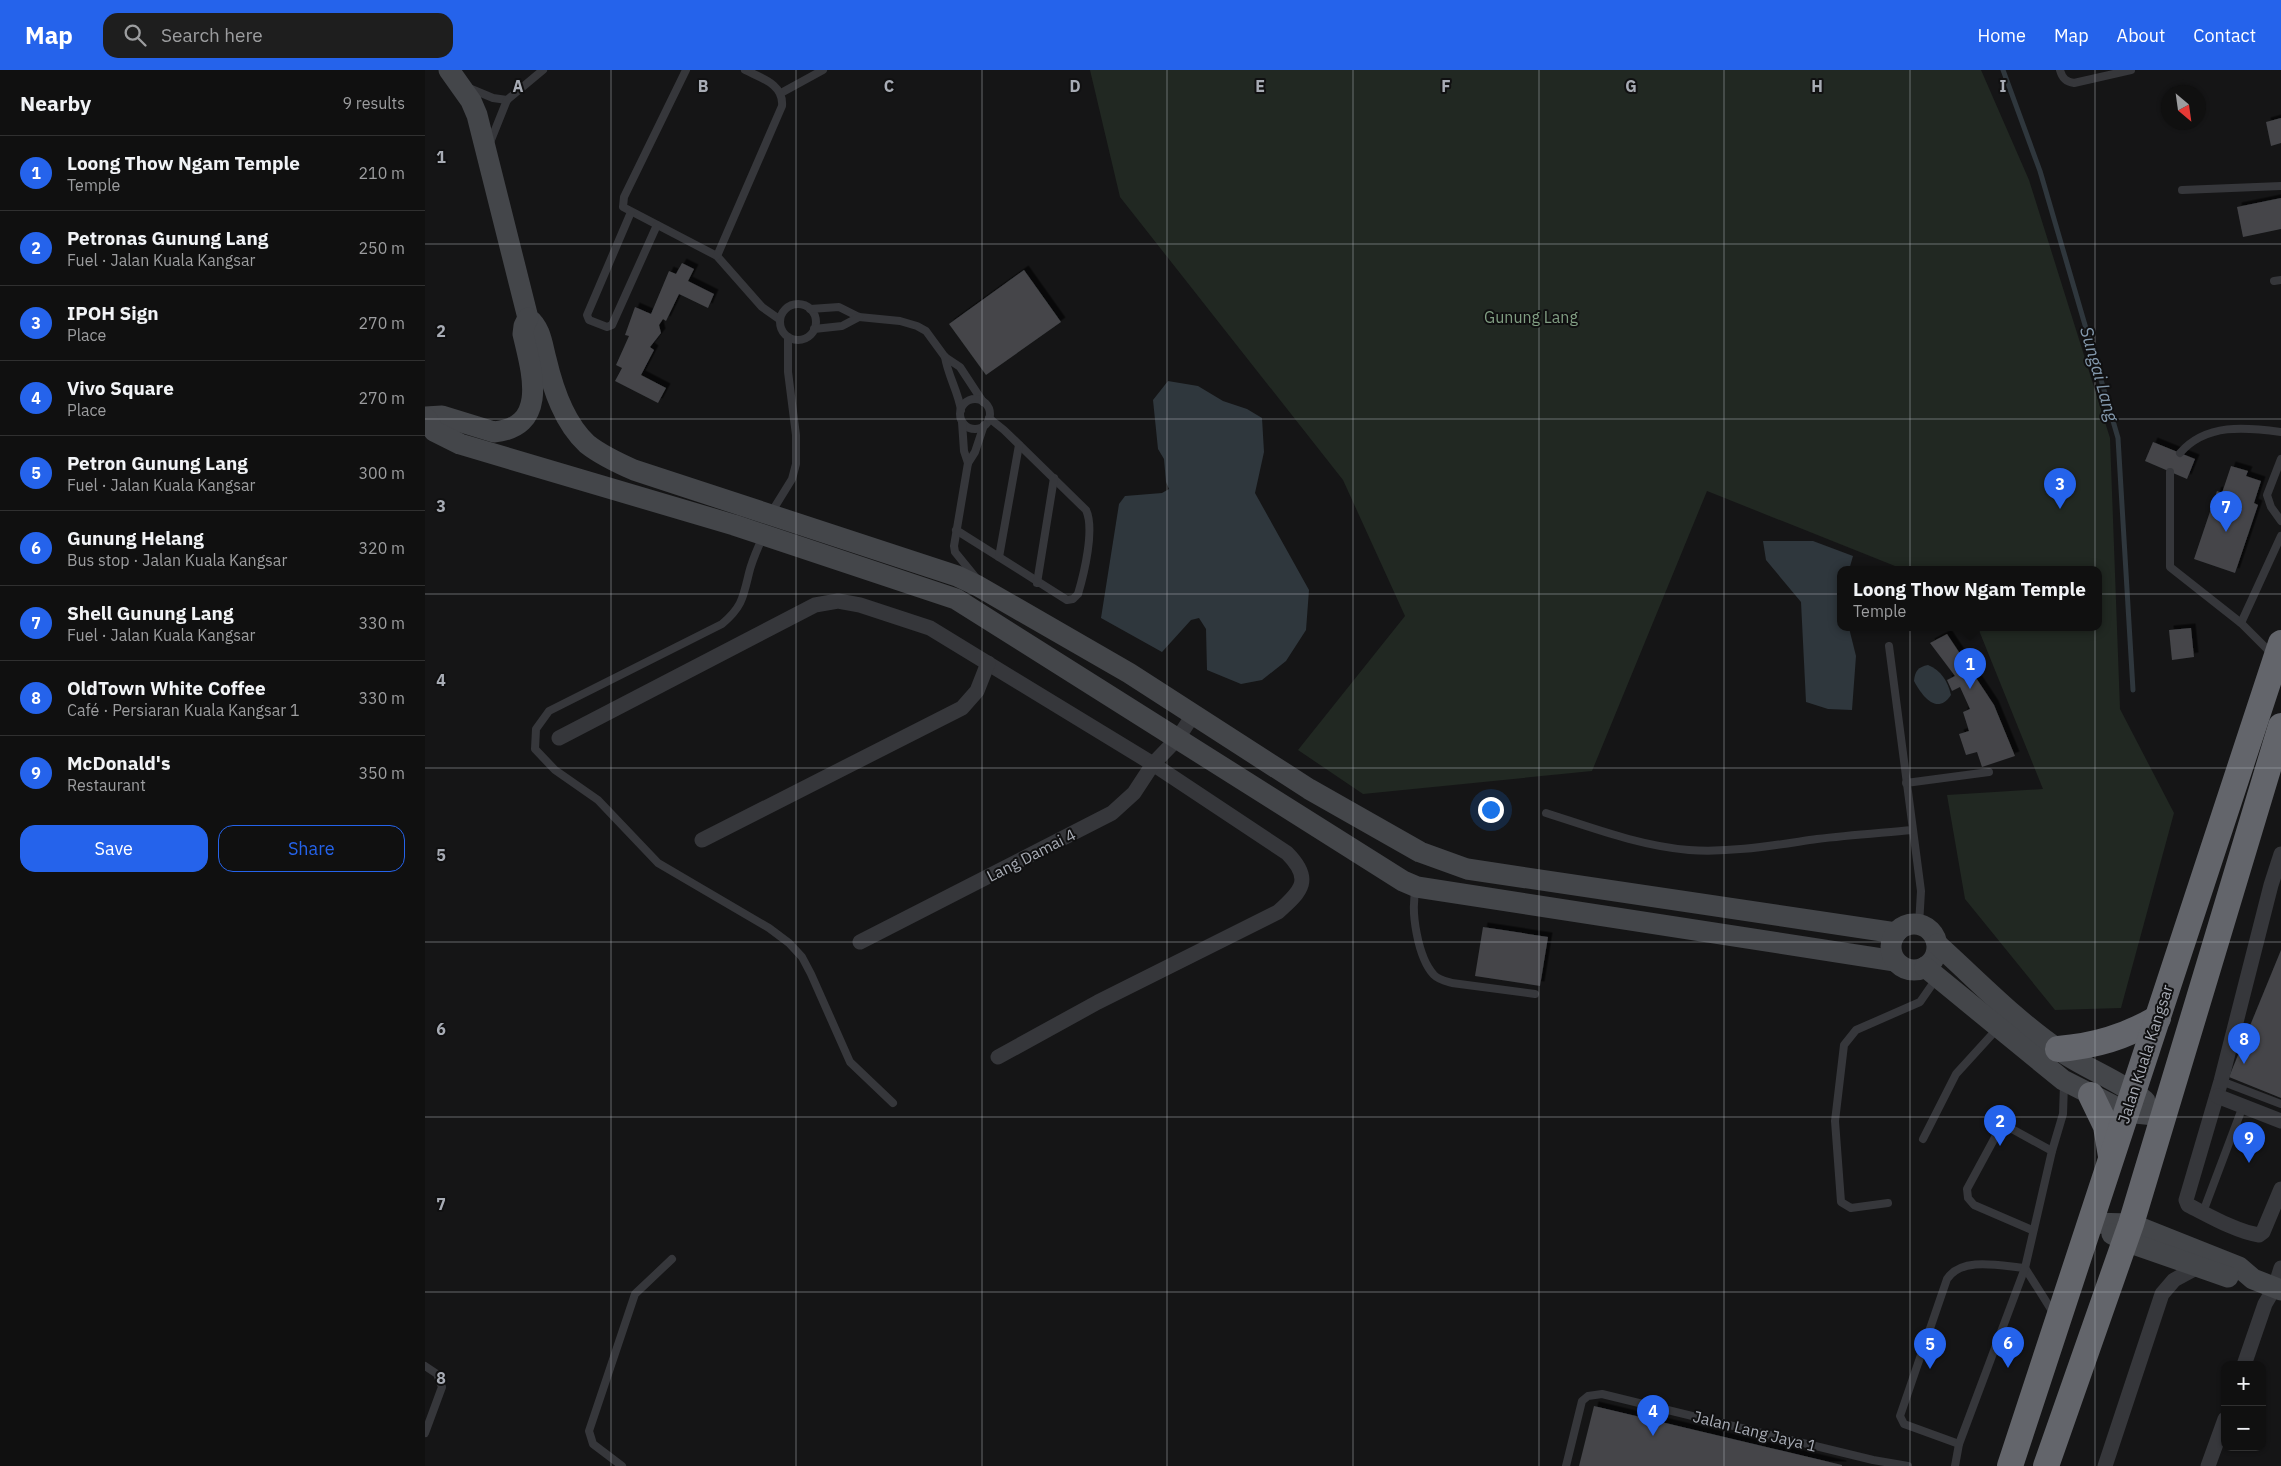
<!DOCTYPE html>
<html lang="en">
<head>
<meta charset="utf-8">
<style>
	body { margin:0; font-family:"IBM Plex Sans",sans-serif; background:#1e1e1e; color:#f1f3f6 }
	.controls { position:absolute; right:15px; bottom:15px; display:grid; overflow:hidden; border-radius:10px; box-shadow:0 1px 4px #0004 }
	.controls button { width:45px; height:45px; display:grid; place-items:center; padding:0; border:0; border-bottom:1px solid #303030; background:#101010; color:#f1f3f6; font:25px sans-serif }
	.compass { position:absolute; left:1736px; top:15px; width:45px; height:45px; border-radius:50%; background:#101010; box-shadow:0 1px 4px #0004; rotate:151deg }
	.you { position:absolute; left:1065px; top:739px; width:18px; height:18px; margin:-12px; border:4px solid #fff; border-radius:50%; background:#1a73e8; box-shadow:0 0 0 8px #1a73e833 }
	.badge { display:grid; place-items:center; width:32px; height:32px; border-radius:50%; background:#2563eb; color:#fff; font-size:16px; font-weight:700 }
	.pin { position:absolute; translate:-50% -41px; filter:drop-shadow(0 1px 2px #0008) }
	.pin::after { content:''; position:absolute; top:26px; width:18px; height:15px; background:inherit; clip-path:polygon(0 0,100% 0,50% 100%) }
	.popup { position:absolute; left:1412px; top:496px; width:265px; height:65px; box-sizing:border-box; display:grid; place-content:center; border-radius:10px; background:#101010; filter:drop-shadow(0 1px 4px #0005); font-size:16px; white-space:nowrap; color:#9c9d9f }
	.popup b { font-size:19px; color:#f1f3f6 }
	.popup::after { content:''; position:absolute; left:50%; top:100%; margin-left:-10px; border:10px solid transparent; border-top-color:#101010 }
	.list { margin:0; padding:0; list-style:none }
	h2 { display:flex; justify-content:space-between; align-items:center; height:65px; margin:0; padding:0 20px; font-size:21px }
	h2 small { font-size:16px; font-weight:400; color:#9c9d9f }
	.list li { display:grid; grid-template-columns:32px 1fr auto; gap:15px; align-items:center; box-sizing:border-box; height:75px; padding:0 20px; border-top:1px solid #303030 }
	.list b { display:block; font-size:19px; white-space:nowrap }
	.list p { margin:0; font-size:16px; white-space:nowrap; color:#9c9d9f }
	.list em { font-size:16px; font-style:normal; color:#9c9d9f }
	.actions { display:flex; gap:10px; padding:15px 20px }
	.actions a { flex:1; padding:11px 0; border:1px solid #2563eb; border-radius:15px; text-align:center; font-size:18px; color:#2563eb }
	.actions .main { background:#2563eb; color:#fff }
	.icon { flex:none; width:28px; height:28px; fill:none; stroke:currentColor; stroke-width:2; stroke-linecap:round; stroke-linejoin:round }
	.map { position:relative; flex:none; width:1856px; height:1396px; overflow:hidden }
	header { display:flex; align-items:center; gap:30px; box-sizing:border-box; height:70px; padding:0 25px; background:#2563eb; color:#fff }
	header strong { font-size:24px }
	nav { display:flex; gap:28px; margin-inline-start:auto; font-size:18px }
	.search { width:350px; height:45px; background:#1e1e1e; display:flex; align-items:center; gap:12px; box-sizing:border-box; padding:0 18px; border-radius:15px; color:#9c9d9f; font-size:19px }
	main { display:flex }
	aside { flex:1; background:#101010 }
	.map>svg:first-child { display:block }
</style>
</head>
<body>
<header>
<strong>Map</strong>
<div class="search"><svg class="icon" aria-label="search" viewBox="0 0 24 24"><circle cx="10" cy="10" r="6"/><path d="M15 15l6 6"/></svg>Search here</div>
<nav><a>Home</a><a>Map</a><a>About</a><a>Contact</a></nav>
</header>
<main>
<aside>
<h2>Nearby<small>9 results</small></h2>
<ul class="list">
<li><span class="badge">1</span><div><b>Loong Thow Ngam Temple</b><p>Temple</p></div><em>210 m</em></li>
<li><span class="badge">2</span><div><b>Petronas Gunung Lang</b><p>Fuel · Jalan Kuala Kangsar</p></div><em>250 m</em></li>
<li><span class="badge">3</span><div><b>IPOH Sign</b><p>Place</p></div><em>270 m</em></li>
<li><span class="badge">4</span><div><b>Vivo Square</b><p>Place</p></div><em>270 m</em></li>
<li><span class="badge">5</span><div><b>Petron Gunung Lang</b><p>Fuel · Jalan Kuala Kangsar</p></div><em>300 m</em></li>
<li><span class="badge">6</span><div><b>Gunung Helang</b><p>Bus stop · Jalan Kuala Kangsar</p></div><em>320 m</em></li>
<li><span class="badge">7</span><div><b>Shell Gunung Lang</b><p>Fuel · Jalan Kuala Kangsar</p></div><em>330 m</em></li>
<li><span class="badge">8</span><div><b>OldTown White Coffee</b><p>Café · Persiaran Kuala Kangsar 1</p></div><em>330 m</em></li>
<li><span class="badge">9</span><div><b>McDonald's</b><p>Restaurant</p></div><em>350 m</em></li>
</ul>
<div class="actions"><a class="main">Save</a><a>Share</a></div>
</aside>
<div class="map">
<svg width="1856" height="1396" viewBox="0 0 1856 1396">
	<defs>
		<filter id="shadow"><feDropShadow dx="4.5" dy="-4.5" stdDeviation="0" flood-color="#0009"/></filter>
	</defs>
	<rect width="100%" height="100%" fill="#151516"/>
	<polygon fill="#212822" points="665,0 1556,0 1604,110 1685,368 1695,639 1749,743 1696,938 1630,940 1540,829 1522,725 1618,719 1553,558 1674,558 1674,500 1480,500 1282,421 1167,701 938,724 873,680 980,546 918,410 695,127"/>
	<g fill="#2f373d">
		<polygon points="743,311 773,316 798,331 822,339 837,348 839,382 830,423 884,520 881,560 861,591 837,610 816,614 782,600 781,559 774,548 766,550 737,582 676,548 694,434 700,426 737,423 744,419 741,412 739,389 733,379 728,330"/>
		<polygon points="1338,471 1388,471 1428,486 1424,500 1416,500 1416,558 1424,558 1431,586 1427,640 1403,639 1381,632 1376,532 1341,490"/>
		<path d="M1503 595C1516 600 1523 612 1526 625 1512 646 1497 626 1489 611 1490 601 1493 597 1503 595Z"/>
	</g>
	<g fill="none" stroke-linecap="round" stroke-linejoin="round">
		<polyline stroke="#2f373d" stroke-width="5" points="1578,0 1615,101 1693,368 1708,620"/>
	</g>
	<g fill="#444549" filter="url(#shadow)">
		<polygon points="1856,48 1856,73 1846,76 1841,52"/>
		<polygon points="1856,128 1856,159 1818,167 1812,137"/>
		<polygon points="257,193 269,199 263,211 289,224 283,238 254,224 241,251 238,249 234,255 236,263 225,277 229,280 216,305 241,318 233,333 190,311 197,298 191,295 204,266 200,265 210,237 226,244 244,201 251,204"/>
		<polygon points="599,200 636,252 561,305 524,254"/>
		<polygon points="1728,372 1770,389 1762,409 1720,391"/>
		<polygon points="1806,396 1823,401 1821,406 1836,411 1829,433 1833,435 1810,503 1769,489 1792,421 1797,423"/>
		<polygon points="1766,558 1769,587 1747,590 1744,560"/>
		<polygon points="1522,564 1569,635 1590,686 1557,697 1552,682 1541,685 1534,664 1544,661 1538,642 1545,639 1535,617 1527,621 1522,610 1530,606 1505,573"/>
		<polygon points="1058,857 1123,867 1115,916 1050,906"/>
		<polygon points="1856,880 1856,1028 1804,1007"/>
		<polygon points="1169,1336 1417,1395 1417,1396 1154,1396"/>
	</g>
	<g fill="none" stroke-linecap="round" stroke-linejoin="round">
		<g stroke="#36373b" stroke-width="8">
			<polyline points="261,0 199,127 198,137 292,186 337,237 354,249"/>
			<path d="M1635 0C1637 8 1641 12 1649 13L1706 0"/>
			<polyline points="44,18 68,28 82,30"/>
			<polyline points="356,23 398,0"/>
			<polyline points="64,75 82,30 118,0"/>
			<polyline points="1757,120 1856,116"/>
			<polyline points="206,142 162,245 164,250 182,257 187,255 232,155"/>
			<path d="M292 186 357 36C359 14 336 8 320 0"/>
			<polyline points="1849,211 1856,210"/>
			<circle cx="373" cy="252" r="18"/>
			<polyline points="385,239 414,237 434,247 475,251 492,256 501,261 520,287 535,297 558,332"/>
			<polyline points="389,259 417,256 434,247"/>
			<path d="M520 287C523 306 533 321 536 340"/>
			<circle cx="550" cy="344" r="15"/>
			<polyline points="537,352 539,381 543,393"/>
			<path d="M1755 383C1781 353 1821 357 1856 362"/>
			<polyline points="1856,389 1842,425 1846,437 1856,451"/>
			<polyline points="1745,402 1745,497 1816,553 1847,584"/>
			<polyline points="346,443 367,409 371,394 371,365 363,302 363,267"/>
			<path d="M531 460 642 530 648 529 653 524C659 504 670 459 661 440L579 360 564 348"/>
			<path d="M338 466C333 478 327 490 324 503 318 528 317 537 297 554L124 641 111 659 110 679 130 700 173 730 233 793 344 858 364 873 377 887 386 904 425 992 468 1033"/>
			<polyline points="574,487 594,375"/>
			<polyline points="552,509 530,482 529,476 543,393 550,382 559,355"/>
			<polyline points="612,513 629,408"/>
			<polyline points="1816,553 1856,466"/>
			<polyline points="1464,576 1496,821 1494,855"/>
			<polyline points="1481,713 1564,702"/>
			<path d="M1121 743C1168 758 1215 776 1264 780 1307 783 1350 775 1392 769 1424 765 1455 763 1487 760"/>
			<path d="M991 819C985 841 993 888 1009 905 1014 910 1020 911 1027 913L1110 924"/>
			<polyline points="1796,1011 1856,1034"/>
			<polyline points="1498,1069 1531,1004 1572,959"/>
			<polyline points="1463,1133 1426,1138 1416,1132 1410,1051 1419,975 1431,960 1495,932 1511,909"/>
			<polyline points="1778,1142 1818,1036"/>
			<polyline points="1607,1160 1549,1135 1543,1128 1542,1119 1574,1060 1587,1059 1627,1081"/>
			<polyline points="1600,1198 1629,1244"/>
			<polyline points="0,1296 12,1304 17,1317 0,1363"/>
			<path d="M1534 1374 1479 1354 1475 1346 1522 1209C1537 1186 1576 1196 1600 1198"/>
			<polyline points="197,1396 168,1374 164,1361 210,1224 247,1189"/>
			<polyline points="1141,1396 1157,1331 1163,1326 1177,1324 1448,1390 1483,1396"/>
			<polyline points="1530,1396 1534,1374 1600,1198 1627,1081 1638,1044 1639,1014"/>
		</g>
		<g stroke="#36373b" stroke-width="15">
			<path d="M134 668 390 535 413 531 435 535 505 558 728 694 862 783C888 809 877 821 853 842L673 932 573 987"/>
			<polyline points="277,770 537,638 552,621 563,593"/>
			<path d="M1856 784 1846 815 1796 1011 1761 1130 1763 1135C1783 1145 1812 1162 1834 1165L1838 1162 1856 1119"/>
			<polyline points="435,872 687,743 709,723 728,694 753,668 768,645"/>
			<polyline points="1792,1026 1856,1051"/>
			<polyline points="1819,1295 1840,1234 1850,1217 1856,1198"/>
			<polyline points="1680,1396 1737,1224 1749,1210 1773,1197"/>
			<polyline points="1783,1396 1800,1349"/>
		</g>
		<g stroke="#44464a" stroke-width="21">
			<path d="M24 0 46 31 52 45 103 248C116 258 117 274 121 289 128 319 139 353 162 374 176 385 193 393 209 400L532 506 553 516 704 603 884 719 995 782 1042 799 1471 863"/>
			<path d="M0 347 17 346 69 362C125 357 106 299 98 264L99 256 103 248"/>
			<polyline points="1,348 9,361 35,374 309,455 531,529 978,811 992,817 1470,891"/>
			<circle cx="1489" cy="877" r="23"/>
			<path d="M1512 874C1551 909 1590 950 1634 980 1661 999 1694 1010 1720 1031"/>
			<polyline points="1500,897 1638,1010 1701,1042 1739,1046"/>
			<polyline points="1665,1153 1706,1154 1814,1197 1828,1209 1856,1220"/>
			<polyline points="1687,1164 1700,1171 1803,1207"/>
		</g>
		<g stroke="#63656b" stroke-width="26">
			<path d="M1633 979C1670 976 1700 967 1733 948"/>
			<polyline points="1666,1025 1681,1056 1686,1086"/>
			<polyline points="1585,1396 1856,573"/>
			<polyline points="1621,1396 1706,1154 1856,656"/>
		</g>
	</g>
	<path fill="none" stroke="#a8acb5" stroke-width="1" stroke-opacity="0.55" d="M186 0V1396M371 0V1396M557 0V1396M742 0V1396M928 0V1396M1114 0V1396M1299 0V1396M1485 0V1396M1670 0V1396M0 174H1856M0 349H1856M0 524H1856M0 698H1856M0 872H1856M0 1047H1856M0 1222H1856"/>
	<g text-anchor="middle" stroke-width="4" stroke-linejoin="round" paint-order="stroke">
		<g font-size="16" fill="#819e83" stroke="#101011">
			<text x="1106" y="253">Gunung Lang</text>
		</g>
		<g font-size="16" fill="#a8acb5" stroke="#101011">
			<text transform="translate(606 785) rotate(-27)" y="6">Lang Damai 4</text>
			<text transform="translate(1720 984) rotate(-72)" y="6">Jalan Kuala Kangsar</text>
			<text transform="translate(1330 1361) rotate(14)" y="6">Jalan Lang Jaya 1</text>
		</g>
		<g font-size="18" font-style="italic" fill="#8398ac" stroke="#101011">
			<text transform="translate(1674 304) rotate(74)" y="6">Sungai Lang</text>
		</g>
	</g>
	<g font-size="16" text-anchor="middle" font-weight="bold" fill="#a8acb5" stroke="#101011" stroke-width="4" stroke-linejoin="round" paint-order="stroke">
		<text x="93" y="22">A</text>
		<text x="278" y="22">B</text>
		<text x="464" y="22">C</text>
		<text x="650" y="22">D</text>
		<text x="835" y="22">E</text>
		<text x="1021" y="22">F</text>
		<text x="1206" y="22">G</text>
		<text x="1392" y="22">H</text>
		<text x="1578" y="22">I</text>
		<text x="16" y="93">1</text>
		<text x="16" y="267">2</text>
		<text x="16" y="442">3</text>
		<text x="16" y="616">4</text>
		<text x="16" y="791">5</text>
		<text x="16" y="965">6</text>
		<text x="16" y="1140">7</text>
		<text x="16" y="1314">8</text>
	</g>
</svg>
<div class="controls">
<button>+</button>
<button>−</button>
</div>
<svg class="compass" viewBox="-18 -18 36 36"><path d="M0-13l5 13h-10z" fill="#e53935"/><path d="M0 13l5-13h-10z" fill="#9c9d9f"/></svg>
<div class="you"></div>
<div class="pin badge" style="left:1545px;top:619px">1</div>
<div class="popup"><b>Loong Thow Ngam Temple</b>Temple</div>
<div class="pin badge" style="left:1575px;top:1076px">2</div>
<div class="pin badge" style="left:1635px;top:439px">3</div>
<div class="pin badge" style="left:1228px;top:1366px">4</div>
<div class="pin badge" style="left:1505px;top:1299px">5</div>
<div class="pin badge" style="left:1583px;top:1298px">6</div>
<div class="pin badge" style="left:1801px;top:462px">7</div>
<div class="pin badge" style="left:1819px;top:994px">8</div>
<div class="pin badge" style="left:1824px;top:1093px">9</div>
</div>
</main>
</body>
</html>
